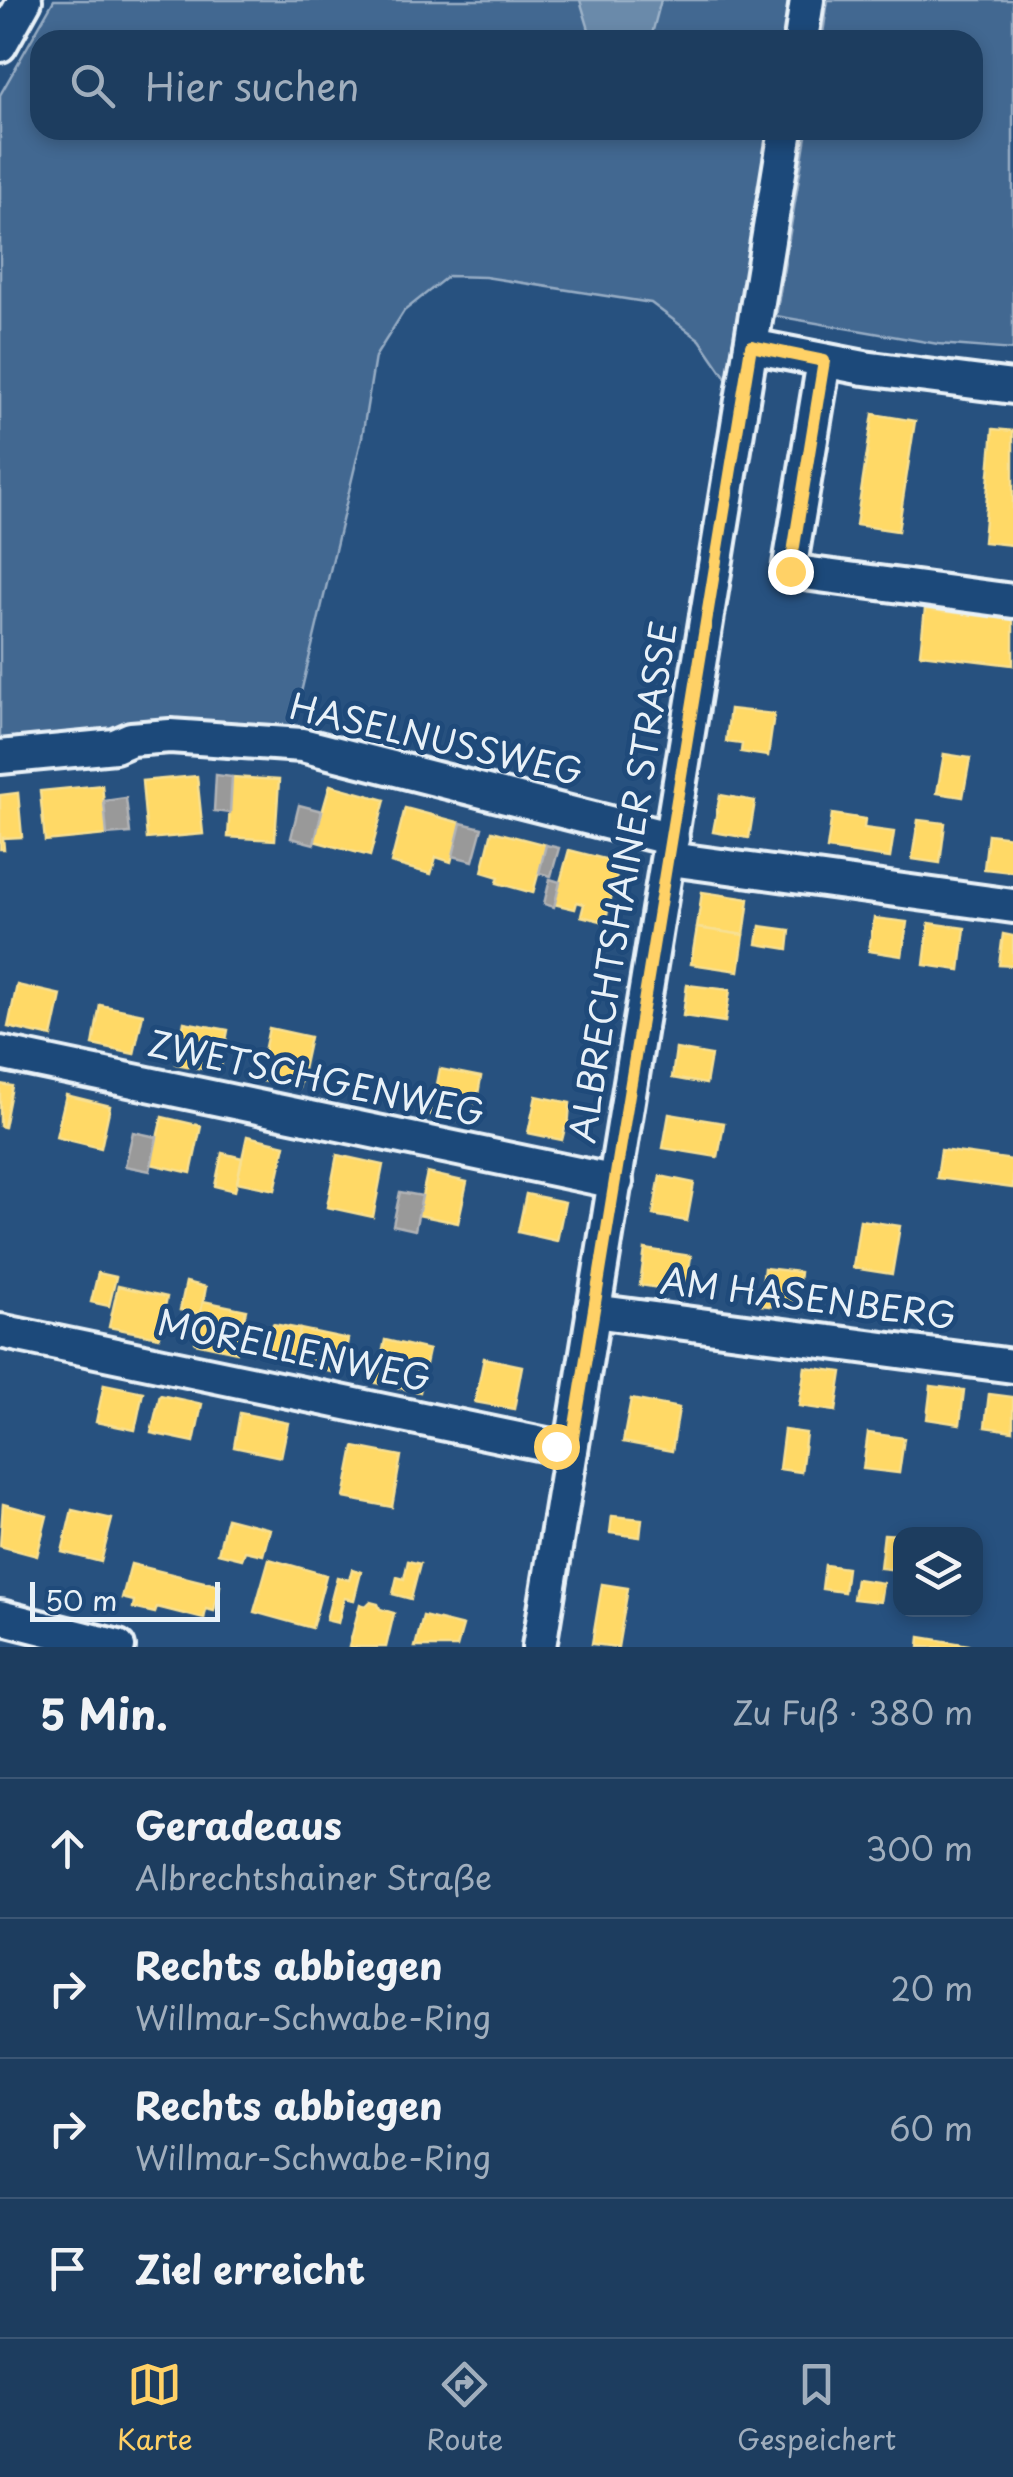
<!DOCTYPE html>
<html lang="de">
<head>
<meta charset="utf-8">
<style>
	body { margin:0; font-family:"Playpen Sans",sans-serif; background:#254465; color:#f1f3f6 }
	.controls { position:absolute; right:30px; bottom:30px; display:grid; overflow:hidden; border-radius:20px; box-shadow:0 5px 15px #0003 }
	.controls button { width:90px; height:90px; display:grid; place-items:center; padding:0; border:0; border-bottom:2px solid #3b5674; background:#1d3d5f; color:#f1f3f6; font:50px sans-serif }
	.scale { position:absolute; left:30px; bottom:25px; width:190px; box-sizing:border-box; padding-left:10px; border:5px solid #e8f1f8; border-top:0; font-size:28px; line-height:35px; white-space:nowrap; color:#e8f1f8; -webkit-text-stroke:8px #1f4a7a; paint-order:stroke }
	.stop { position:absolute; width:30px; height:30px; margin:-22px; border:8px solid #ffd166; border-radius:50%; background:#fff }
	.stop.end { background:#ffd166; border-color:#fff; box-shadow:0 2px 10px #0008 }
	.list { margin:0; padding:0; list-style:none }
	h2 { display:flex; justify-content:space-between; align-items:center; height:130px; margin:0; padding:0 40px; font-size:42px }
	h2 small { font-size:32px; font-weight:400; color:#a0aebd }
	.list li { display:grid; grid-template-columns:65px 1fr auto; gap:30px; align-items:center; box-sizing:border-box; height:140px; padding:0 40px; border-top:2px solid #3b5674 }
	.list b { display:block; font-size:38px; white-space:nowrap }
	.list p { margin:0; font-size:32px; white-space:nowrap; color:#a0aebd }
	.list em { font-size:32px; font-style:normal; color:#a0aebd }
	.icon { flex:none; width:55px; height:55px; fill:none; stroke:currentColor; stroke-width:2; stroke-linecap:round; stroke-linejoin:round }
	.map { position:relative; flex:none; width:1013px; height:1647px; overflow:hidden }
	.search { position:absolute; background:#1d3d5f; box-shadow:0 5px 15px #0003; left:30px; right:30px; top:30px; height:110px; display:flex; align-items:center; gap:25px; box-sizing:border-box; padding:0 35px; border-radius:30px; color:#a0aebd; font-size:38px }
	.sheet { height:690px; background:#1d3d5f }
	nav { display:flex; justify-content:space-around; align-items:center; box-sizing:border-box; height:140px; border-top:2px solid #3b5674; background:#1d3d5f; font-size:28px; color:#a0aebd }
	nav a { display:grid; justify-items:center; gap:5px }
	nav .on { color:#ffd166 }
	.map>svg:first-child { display:block }
</style>
</head>
<body>
<div class="map">
<svg width="1013" height="1647" viewBox="0 0 1013 1647">
	<rect width="100%" height="100%" fill="#27517f"/>
	<filter id="ink" filterUnits="userSpaceOnUse"><feTurbulence type="fractalNoise" baseFrequency=".01" numOctaves="2"/><feDisplacementMap in="SourceGraphic" scale="20" xChannelSelector="R" yChannelSelector="G"/><feConvolveMatrix kernelMatrix="1 2 1 2 8 2 1 2 1" color-interpolation-filters="sRGB"/></filter>
	<g filter="url(#ink)">
		<g fill="#436891" stroke="#96acc4" stroke-width="2.5">
			<polygon points="54,0 796,0 790,40 40,40 40,130 775,130 733,388 700,340 651,303 485,277 448,276 404,311 375,357 362,437 293,726 185,725 0,747 0,95"/>
			<polygon points="828,0 1013,0 1013,350 938,344 776,316 807,130 973,130 973,40 822,40"/>
		</g>
		<polygon fill="#6b8aaa" stroke="#9db3c9" stroke-width="2.5" points="580,0 661,0 651,38 647,40 578,40 590,33"/>
		<g fill="#ffd966" stroke="#f8e092" stroke-width="2.5">
			<polygon points="873,414 915,421 898,531 856,525"/>
			<polygon points="993,429 1013,431 1013,545 983,542"/>
			<polygon points="925,609 1013,620 1013,665 920,654"/>
			<polygon points="730,709 774,714 768,756 741,752 742,744 726,742"/>
			<polygon points="944,754 970,758 963,797 937,793"/>
			<polygon points="197,776 203,834 147,839 142,781"/>
			<polygon points="232,777 279,780 275,840 228,837"/>
			<polygon points="102,785 107,835 45,841 40,791"/>
			<polygon points="330,785 385,800 370,856 314,841"/>
			<polygon points="18,793 22,837 3,838 4,849 0,849 0,795"/>
			<polygon points="720,795 755,801 749,838 713,832"/>
			<polygon points="405,808 461,823 451,862 436,857 431,874 391,863"/>
			<polygon points="832,814 865,819 864,828 894,832 890,858 827,849"/>
			<polygon points="918,820 945,823 940,863 912,859"/>
			<polygon points="492,831 546,845 533,893 497,883 499,877 482,872"/>
			<polygon points="988,834 1013,837 1013,872 984,869"/>
			<polygon points="569,850 620,863 605,922 581,916 584,904 577,902 575,909 554,904"/>
			<polygon points="702,892 749,899 744,935 697,928"/>
			<polygon points="874,918 907,922 902,956 869,951"/>
			<polygon points="929,923 965,928 960,970 924,965"/>
			<polygon points="760,926 790,930 788,949 757,944"/>
			<polygon points="697,928 744,935 739,971 691,964"/>
			<polygon points="1003,934 1013,936 1013,966 999,965"/>
			<polygon points="17,985 61,995 52,1037 8,1027"/>
			<polygon points="687,985 730,990 725,1022 683,1016"/>
			<polygon points="100,1005 143,1014 134,1054 93,1045"/>
			<polygon points="184,1022 228,1030 220,1072 176,1064"/>
			<polygon points="269,1028 310,1037 299,1088 258,1080"/>
			<polygon points="676,1049 711,1055 706,1084 672,1078"/>
			<polygon points="440,1069 481,1077 473,1123 431,1115"/>
			<polygon points="0,1084 12,1086 4,1127 0,1126"/>
			<polygon points="66,1095 110,1106 101,1148 56,1137"/>
			<polygon points="536,1096 570,1103 568,1128 565,1128 562,1140 528,1133"/>
			<polygon points="669,1114 724,1123 718,1157 663,1148"/>
			<polygon points="162,1117 201,1126 191,1173 151,1164"/>
			<polygon points="247,1136 285,1145 275,1190 237,1182"/>
			<polygon points="941,1150 1013,1160 1013,1188 937,1178"/>
			<polygon points="222,1153 242,1158 235,1191 215,1186"/>
			<polygon points="337,1155 383,1165 373,1217 327,1207"/>
			<polygon points="427,1173 467,1182 458,1223 418,1215"/>
			<polygon points="660,1176 694,1183 687,1221 653,1215"/>
			<polygon points="526,1194 565,1202 557,1241 518,1232"/>
			<polygon points="860,1220 900,1226 892,1274 853,1268"/>
			<polygon points="645,1249 691,1256 685,1292 640,1285"/>
			<polygon points="764,1268 800,1272 796,1309 760,1305"/>
			<polygon points="98,1273 116,1277 109,1306 91,1302"/>
			<polygon points="186,1282 206,1287 201,1314 180,1310"/>
			<polygon points="118,1286 167,1297 159,1337 109,1327"/>
			<polygon points="203,1301 246,1310 237,1352 195,1343"/>
			<polygon points="273,1324 300,1329 293,1361 267,1356"/>
			<polygon points="300,1329 348,1339 341,1374 293,1364"/>
			<polygon points="385,1340 429,1350 420,1392 376,1383"/>
			<polygon points="484,1358 522,1366 514,1409 475,1402"/>
			<polygon points="805,1367 842,1372 836,1411 799,1406"/>
			<polygon points="104,1384 143,1392 135,1430 96,1422"/>
			<polygon points="931,1386 964,1390 960,1424 927,1419"/>
			<polygon points="989,1394 1013,1397 1013,1431 985,1427"/>
			<polygon points="160,1395 202,1404 194,1442 151,1433"/>
			<polygon points="631,1399 679,1408 672,1451 623,1442"/>
			<polygon points="240,1413 288,1423 281,1457 234,1447"/>
			<polygon points="784,1430 806,1433 801,1472 779,1469"/>
			<polygon points="868,1433 904,1438 899,1473 863,1469"/>
			<polygon points="354,1447 401,1456 392,1507 344,1498"/>
			<polygon points="3,1504 47,1516 37,1556 0,1546"/>
			<polygon points="72,1510 112,1519 101,1562 62,1552"/>
			<polygon points="612,1516 642,1519 640,1537 610,1533"/>
			<polygon points="227,1518 270,1529 263,1555 245,1551 242,1559 218,1553"/>
			<polygon points="884,1534 900,1535 900,1570 880,1568"/>
			<polygon points="269,1559 326,1575 312,1628 254,1612"/>
			<polygon points="408,1561 420,1564 411,1599 393,1594 397,1577 404,1579"/>
			<polygon points="131,1564 220,1586 214,1611 206,1609 204,1619 157,1607 155,1613 133,1608 134,1601 122,1598"/>
			<polygon points="825,1565 847,1568 844,1592 822,1589"/>
			<polygon points="352,1569 361,1572 354,1600 344,1598 338,1623 326,1620 337,1577 349,1580"/>
			<polygon points="856,1579 883,1583 880,1602 853,1599"/>
			<polygon points="602,1584 628,1588 618,1647 592,1644"/>
			<polygon points="370,1602 378,1604 380,1609 394,1613 386,1647 349,1647 360,1604 366,1606"/>
			<polygon points="423,1616 463,1626 457,1647 415,1647"/>
			<polygon points="920,1637 969,1645 969,1647 919,1647"/>
		</g>
		<g fill="#999" stroke="#b1b3b6" stroke-width="2.5">
			<polygon points="216,775 232,777 230,813 214,811"/>
			<polygon points="126,798 130,833 107,835 104,801"/>
			<polygon points="299,805 322,811 314,844 291,838"/>
			<polygon points="461,823 482,828 473,861 453,856"/>
			<polygon points="546,845 559,848 551,876 539,873"/>
			<polygon points="550,879 560,882 554,907 544,904"/>
			<polygon points="133,1132 157,1137 150,1171 125,1166"/>
			<polygon points="400,1192 422,1196 415,1230 393,1225"/>
		</g>
		<g fill="none" stroke-linecap="round" stroke-linejoin="round">
			<g stroke="#e8f1f8" stroke-width="40">
				<g id="minor">
					<polyline points="801,40 807,0"/>
					<polyline points="0,45 25,0"/>
					<polyline points="751,346 864,368 1013,387"/>
					<polyline points="824,361 789,571 1013,601"/>
					<polyline points="0,757 115,746 131,739 170,736 302,745 672,839"/>
					<polyline points="670,859 1013,906"/>
					<polyline points="0,1053 616,1182"/>
					<polyline points="593,1311 1013,1366"/>
					<polyline points="0,1331 571,1450"/>
					<polyline points="0,1617 118,1647"/>
					<polyline points="539,1647 786,130"/>
				</g>
			</g>
			<use href="#minor" stroke="#1f4a7a" stroke-width="32"/>
		</g>
	</g>
	<g fill="none" stroke-linecap="round" stroke-linejoin="round" filter="url(#ink)">
		<polyline stroke="#ffd166" stroke-width="12" points="556,1446 571,1450 751,346 824,361 790,571"/>
	</g>
	<g text-anchor="middle" stroke-width="10" stroke-linejoin="round" paint-order="stroke">
		<g font-size="35" fill="#e8f1f8" stroke="#1f4a7a">
			<text transform="translate(436 740) rotate(13)" y="12">HASELNUSSWEG</text>
			<text transform="translate(624 882) rotate(-81)" y="12">ALBRECHTSHAINER STRASSE</text>
			<text transform="translate(316 1079) rotate(12)" y="12">ZWETSCHGENWEG</text>
			<text transform="translate(808 1299) rotate(7)" y="12">AM HASENBERG</text>
			<text transform="translate(294 1351) rotate(12)" y="12">MORELLENWEG</text>
		</g>
	</g>
</svg>
<div class="controls">
<button><svg class="icon" aria-label="layers" viewBox="0 0 24 24"><path d="M12 4l9 5-9 5-9-5zM3 14l9 5 9-5"/></svg></button>
</div>
<div class="scale">50 m</div>
<div class="stop" style="left:556px;top:1446px"></div>
<div class="stop end" style="left:790px;top:571px"></div>
<div class="search"><svg class="icon" aria-label="search" viewBox="0 0 24 24"><circle cx="10" cy="10" r="6"/><path d="M15 15l6 6"/></svg>Hier suchen</div>
</div>
<section class="sheet">
<h2>5 Min.<small>Zu Fuß · 380 m</small></h2>
<ul class="list">
<li><svg class="icon" aria-label="ahead" viewBox="0 0 24 24"><path d="M12 20V5M6 11l6-6 6 6"/></svg><div><b>Geradeaus</b><p>Albrechtshainer Straße</p></div><em>300 m</em></li>
<li><svg class="icon" aria-label="right" viewBox="0 0 24 24"><path d="M7 20v-9h11M14 6l5 5-5 5"/></svg><div><b>Rechts abbiegen</b><p>Willmar-Schwabe-Ring</p></div><em>20 m</em></li>
<li><svg class="icon" aria-label="right" viewBox="0 0 24 24"><path d="M7 20v-9h11M14 6l5 5-5 5"/></svg><div><b>Rechts abbiegen</b><p>Willmar-Schwabe-Ring</p></div><em>60 m</em></li>
<li><svg class="icon" aria-label="arrive" viewBox="0 0 24 24"><path d="M6 21V4h12l-3 4 3 4H6"/></svg><div><b>Ziel erreicht</b></div></li>
</ul>
</section>
<nav>
<a class="on"><svg class="icon" aria-label="map" viewBox="0 0 24 24"><path d="M3 6l6-2 6 2 6-2v14l-6 2-6-2-6 2zM9 4v14M15 6v14"/></svg>Karte</a>
<a><svg class="icon" aria-label="directions" viewBox="0 0 24 24"><path d="M12 3l9 9-9 9-9-9zM9 14v-3h6M13 9l2 2-2 2"/></svg>Route</a>
<a><svg class="icon" aria-label="saved" viewBox="0 0 24 24"><path d="M7 4h10v16l-5-4-5 4z"/></svg>Gespeichert</a>
</nav>
</body>
</html>
